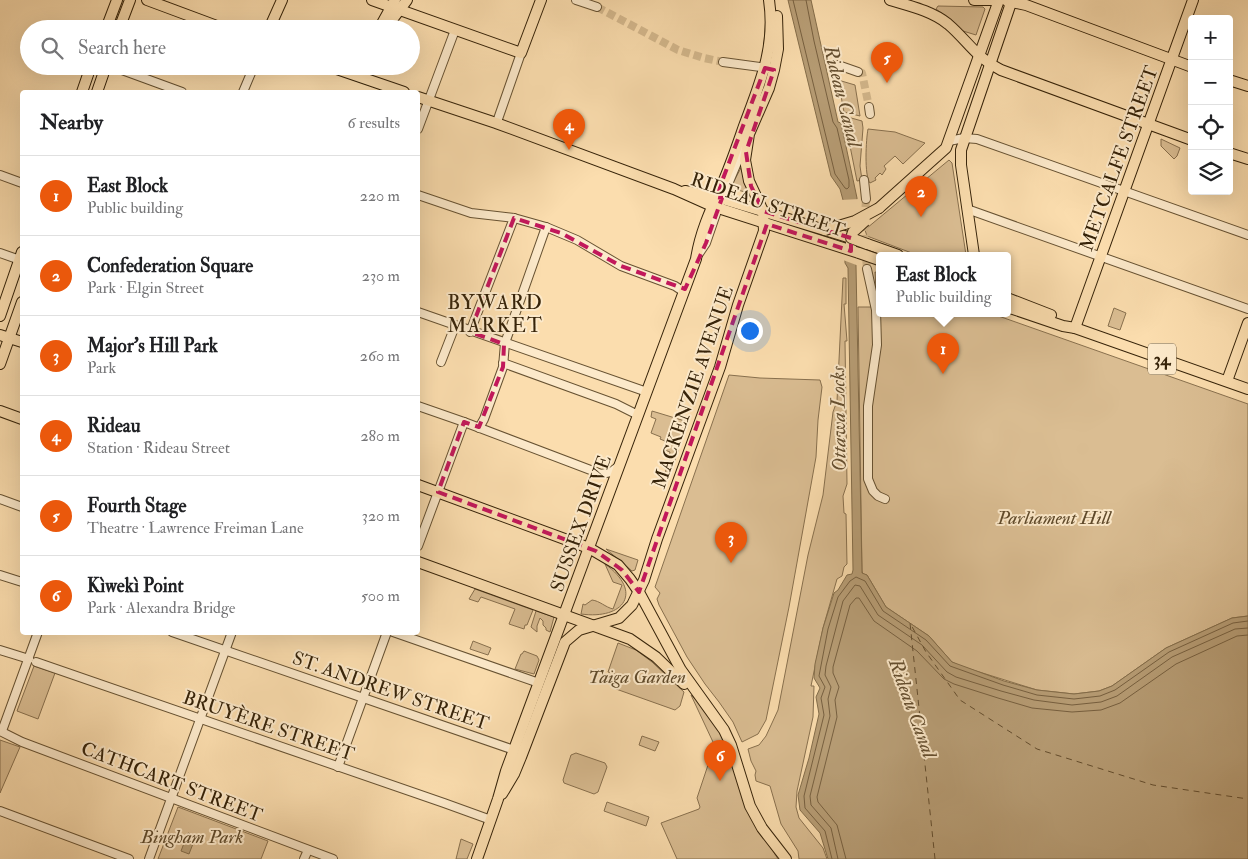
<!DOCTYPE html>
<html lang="en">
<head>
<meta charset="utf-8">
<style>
	body { margin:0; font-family:"IM FELL Double Pica",serif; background:#f6f6f6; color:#202124 }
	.controls { position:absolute; right:15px; top:15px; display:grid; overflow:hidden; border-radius:5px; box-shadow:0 5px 20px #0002 }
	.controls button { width:45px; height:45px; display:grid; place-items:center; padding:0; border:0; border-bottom:1px solid #e0e0e0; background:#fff; color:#202124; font:25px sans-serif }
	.you { position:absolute; left:749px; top:330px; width:18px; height:18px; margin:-12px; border:4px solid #fff; border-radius:50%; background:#1a73e8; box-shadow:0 0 0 8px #1a73e833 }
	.badge { display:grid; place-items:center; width:32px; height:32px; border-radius:50%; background:#ea580c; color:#fff; font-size:16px; font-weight:700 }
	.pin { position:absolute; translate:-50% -41px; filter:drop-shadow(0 1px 2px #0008) }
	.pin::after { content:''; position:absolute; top:26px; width:18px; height:15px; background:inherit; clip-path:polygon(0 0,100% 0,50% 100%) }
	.popup { position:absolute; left:876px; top:252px; width:135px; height:65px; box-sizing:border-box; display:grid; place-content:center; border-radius:5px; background:#fff; filter:drop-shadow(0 1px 4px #0005); font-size:16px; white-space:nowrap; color:#757577 }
	.popup b { font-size:19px; color:#202124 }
	.popup::after { content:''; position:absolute; left:50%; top:100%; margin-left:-10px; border:10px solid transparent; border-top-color:#fff }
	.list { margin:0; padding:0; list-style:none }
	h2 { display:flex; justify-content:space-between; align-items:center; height:65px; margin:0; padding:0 20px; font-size:21px }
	h2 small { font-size:16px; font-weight:400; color:#757577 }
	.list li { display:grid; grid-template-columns:32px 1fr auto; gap:15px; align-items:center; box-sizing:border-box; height:80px; padding:0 20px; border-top:1px solid #e0e0e0 }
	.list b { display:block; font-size:19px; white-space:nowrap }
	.list p { margin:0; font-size:16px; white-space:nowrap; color:#757577 }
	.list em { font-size:16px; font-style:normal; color:#757577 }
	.icon { flex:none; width:28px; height:28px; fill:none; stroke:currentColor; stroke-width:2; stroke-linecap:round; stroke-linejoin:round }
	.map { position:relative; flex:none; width:1248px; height:859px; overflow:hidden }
	.search { position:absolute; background:#fff; box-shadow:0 5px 20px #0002; left:20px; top:20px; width:400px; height:55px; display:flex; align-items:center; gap:12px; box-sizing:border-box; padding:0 18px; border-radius:28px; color:#757577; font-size:19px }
	.panel { position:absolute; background:#fff; box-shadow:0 5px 20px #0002; left:20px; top:90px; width:400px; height:545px; border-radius:5px }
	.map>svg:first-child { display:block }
</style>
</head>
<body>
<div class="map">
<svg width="1248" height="859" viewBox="0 0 1248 859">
	<rect width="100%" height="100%" fill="#fbddae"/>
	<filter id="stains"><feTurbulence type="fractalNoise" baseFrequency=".004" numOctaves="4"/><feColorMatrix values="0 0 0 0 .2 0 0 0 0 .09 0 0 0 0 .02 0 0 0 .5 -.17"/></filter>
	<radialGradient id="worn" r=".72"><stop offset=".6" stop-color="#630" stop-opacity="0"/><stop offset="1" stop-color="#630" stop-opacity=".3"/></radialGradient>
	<g fill="#dabd92" stroke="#88704e">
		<polygon points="938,6 983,7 985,9 976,35 963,31 951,20 936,9"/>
		<polygon points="838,80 855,85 860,116 844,112"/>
		<polygon points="844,116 862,121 863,128 860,166 862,180 857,181"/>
		<path d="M868 129 895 132 925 143 903 164 895 156 884 166 886 169 882 175 880 173 875 178 876 180 870 183C864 176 866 139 868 129Z"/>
		<polygon points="1161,139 1180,148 1177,156 1174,159 1161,146"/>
		<polygon points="949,160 952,163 966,255 917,255 867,236 865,230 867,228"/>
		<polygon points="741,168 749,193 730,188"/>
		<polygon points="875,272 879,273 879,313 990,313 1248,404 1248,616 1232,618 1166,648 1112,686 1099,691 1074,694 1037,690 960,666 952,662 929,636 886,607 867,575 863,574 862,571 858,307 877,307"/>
		<polygon points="843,278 846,278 846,304 844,304 847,341 845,341 847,484 843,496 844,513 846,514 847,564 844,567 842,576 837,579 823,628 811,686 814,686 813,717 797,791 796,807 799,818 823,848 827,859 799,859 798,851 781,824 770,786 756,781 755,775 756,771 751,761 748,749 759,745 766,736 778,710 808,555 823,495 833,412 837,401"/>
		<polygon points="1114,308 1126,313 1120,330 1108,326"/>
		<polygon points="729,375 760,378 820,380 822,387 818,420 816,457 789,607 766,720 758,734 742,742 733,722 719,702 705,684 687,657 659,605 657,599 660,593 655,587"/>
		<polygon points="652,411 685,421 685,430 673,466 673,462 670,462 667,480 663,483 670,452 665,450 665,441 660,439 661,437 651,433 656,419 651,417"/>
		<polygon points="606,549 638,560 635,570 632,571"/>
		<path d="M605 564C644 592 624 620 581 614L583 604 585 605 592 600C600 601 605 607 613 609L622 585 613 582Z"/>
		<polygon points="475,589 533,610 527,625 525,625 524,629 509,624 515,609 481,597 478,602 469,599"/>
		<polygon points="536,611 554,617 550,632 546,630 546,628 543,625 543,621 540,618 537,626 537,632 531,627"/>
		<polygon points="473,641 491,648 488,655 470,649"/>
		<polygon points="618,643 636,650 652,662 684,692 680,706 675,710 616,689 619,682 615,674 608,672"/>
		<polygon points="524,651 537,656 539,660 534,674 515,669 521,654 522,654"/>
		<polygon points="34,666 55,673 38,719 17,711"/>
		<polygon points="691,695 709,713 721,732 751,816 778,859 677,859 661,823 699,809 700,807 697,798 708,765 718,760 720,757"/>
		<polygon points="642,736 659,742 655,751 639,745"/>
		<polygon points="0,740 20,747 0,793"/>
		<polygon points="576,753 605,763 607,767 598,792 594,794 564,783 563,780 571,755"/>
		<polygon points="607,802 649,817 646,826 604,811"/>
		<polygon points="178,807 268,841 261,859 158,859"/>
		<polygon points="461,839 473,844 467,859 456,859"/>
	</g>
	<g fill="#b89e76" stroke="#846d4a">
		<polygon points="788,0 811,0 838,122 841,123 857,198 856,266 862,573 867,575 886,607 929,636 952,662 1004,681 1037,690 1074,694 1099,691 1112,686 1166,648 1232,618 1248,616 1248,859 828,859 820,833 800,810 798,795 809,758 819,714 816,697 820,688 814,678 815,664 823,628 834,593 838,590 847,575 852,574 853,570 848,268 845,263 843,200 840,189 831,176"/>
		<polygon points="188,833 196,836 189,854 181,851"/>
	</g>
	<polygon fill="#fbddae" points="860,199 859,266 843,260 840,200"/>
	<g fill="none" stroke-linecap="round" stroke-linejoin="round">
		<g stroke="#776040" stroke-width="1">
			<polyline points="793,0 835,174 845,188 847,189 849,187 849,180 837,128 833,122 814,41 806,0"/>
			<polyline points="832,859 825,831 805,808 804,796 824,715 821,698 825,687 819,676 828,629 838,597 850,581 856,577 865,581 883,611 926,640 950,666 1003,685 1037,695 1074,699 1100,696 1115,690 1169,652 1233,623 1248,621"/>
			<polyline points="838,859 831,828 811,805 810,796 830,716 828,699 831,687 825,675 826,666 843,601 855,585 860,586 878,615 922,645 947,672 956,677 1001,691 1034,700 1072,705 1101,702 1117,696 1172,657 1235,629 1248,628"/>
			<polyline points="846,859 837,825 818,802 817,797 837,717 835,700 839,687 833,673 833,667 850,605 856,598 859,598 874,621 917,651 944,679 954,684 998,698 1032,708 1072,712 1101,710 1120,703 1176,664 1237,636 1248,635"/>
		</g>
		<polyline stroke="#644e2f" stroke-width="1" stroke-dasharray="6 5" stroke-linecap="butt" points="935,859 910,623 926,652 960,700 1037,749 1153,785 1248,799"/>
		<g stroke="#d4b88d" stroke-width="8" stroke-dasharray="8 4" stroke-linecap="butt">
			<polyline points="597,7 678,50 704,58 723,62"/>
			<polyline points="858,72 862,73 869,107"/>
			<polyline points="866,199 864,232 867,269"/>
		</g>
		<g stroke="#675232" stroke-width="10">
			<g id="minor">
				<polyline points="576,0 597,7"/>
				<polyline points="723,62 768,68"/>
				<polyline points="838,65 858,72"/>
				<polyline points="111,66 182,92"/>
				<polyline points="243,92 254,66"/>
				<polyline points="869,107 870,114"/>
				<polyline points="498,119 521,53"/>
				<polyline points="418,129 455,30"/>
				<polyline points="949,141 964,138 977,139 1248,235"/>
				<polyline points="0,175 22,183"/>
				<polyline points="864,180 866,199"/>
				<polyline points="418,195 471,213 514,218 546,227 577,240 621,266 675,286 684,292"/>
				<polyline points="967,209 1248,309"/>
				<polyline points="0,253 20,260"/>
				<polyline points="698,255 706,243 718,208 744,146"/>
				<polyline points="867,269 876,310 877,345 868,406 868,479 873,491 878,496 885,499"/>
				<polyline points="418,312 647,392"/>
				<polyline points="470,332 514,218"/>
				<polyline points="441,362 455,326"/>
				<polyline points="503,363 616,404 638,415"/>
				<polyline points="418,406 464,422 601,474 611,472 619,466"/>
				<polyline points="479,428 484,419 503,367 505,343 546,227"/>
				<polyline points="0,499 22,507"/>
				<polyline points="418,546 464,422"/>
				<polyline points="0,575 22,582"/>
				<polyline points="172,632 514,750"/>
				<polyline points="393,632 539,683"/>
				<polyline points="0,650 29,659"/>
				<polyline points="36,662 444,803 491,820"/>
				<polyline points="0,731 22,742 333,859"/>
				<polyline points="2,731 38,632"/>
				<polyline points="338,767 387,632"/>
				<polyline points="0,811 129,859"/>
				<polyline points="149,859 232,632"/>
				<polyline points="304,859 308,850"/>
			</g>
		</g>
		<g stroke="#362309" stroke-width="12">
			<g id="major">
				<polyline points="147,0 225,29"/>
				<polyline points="372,0 521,53 541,0"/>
				<path d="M890 0C910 6 932 11 948 24 968 41 976 58 1001 70L1192 140"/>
				<polyline points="974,0 995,0"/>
				<polyline points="1007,1 1026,5 1192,67"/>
				<polyline points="106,29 117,0"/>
				<polyline points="119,29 130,0"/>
				<polyline points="269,29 282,0"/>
				<polyline points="379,29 395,0"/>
				<polyline points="385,29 407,0"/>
				<polyline points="328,66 404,92"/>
				<polyline points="1229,80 1248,86"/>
				<polyline points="82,92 91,66"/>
				<polyline points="97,92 106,66"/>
				<polyline points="418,97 496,123 674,189 712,206 859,253"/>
				<polyline points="1229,153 1248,159"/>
				<polyline points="685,191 716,197 851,238 851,246"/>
				<polyline points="879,208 946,148 999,0"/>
				<polyline points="867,244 898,255"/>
				<polyline points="974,255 961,165 961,150 1012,0"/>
				<polyline points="1007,298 1051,315"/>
				<polyline points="1007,307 1063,326 1075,328 1248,389"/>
				<polyline points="0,316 22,252"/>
				<polyline points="1075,328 1193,0"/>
				<polyline points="0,335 22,342"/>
				<polyline points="0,364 22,302"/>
				<polyline points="1227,381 1248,323"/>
				<polyline points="0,411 22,419"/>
				<polyline points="418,485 589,548 618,565 630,579 639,592 681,670 724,730 731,745 750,806 762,828 786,859"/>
				<polyline points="418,562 630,639 656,657 684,684"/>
				<polyline points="502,794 514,774 521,757 565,642 579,630 619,618 632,605 644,580 657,539 720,367 738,305 764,231 763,211 749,181 745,160 749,134 769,88 774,70 778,49 777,16"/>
				<path d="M477 859 498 799 506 771 696 259C700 233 710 211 721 187 730 167 737 146 744 126 760 83 776 47 769 0"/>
			</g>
		</g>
		<use href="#minor" stroke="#fce9ca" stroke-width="8"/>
		<use href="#major" stroke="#fbddae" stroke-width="10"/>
		<g stroke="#362309" stroke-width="12" stroke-linecap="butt">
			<g id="major-bridge">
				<polyline points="865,221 853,232 851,238 867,244"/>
				<polyline points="825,230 855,221 879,208"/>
				<polyline points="859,253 879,260"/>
			</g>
		</g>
		<use href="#major-bridge" stroke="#fbddae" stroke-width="10"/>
	</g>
	<path fill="none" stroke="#c2185b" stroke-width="4" stroke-dasharray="10 6" stroke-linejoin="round" d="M765 68 774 70 746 152 751 186 763 211 851 238V251L767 224 639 592 622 570 596 551 438 492 464 422 479 427 503 367 504 344 470 332 514 218 561 233 621 266 685 289 706 243 722 198 716 197Z"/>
	<g text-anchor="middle" stroke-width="4" stroke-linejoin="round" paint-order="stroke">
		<rect fill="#fce9ca" stroke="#715e43" stroke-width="1" x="1148" y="343.5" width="28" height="31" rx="4"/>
		<g font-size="18" font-weight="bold" fill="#362309">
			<text x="1162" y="365">34</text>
		</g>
		<g font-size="19" fill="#362309" stroke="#fce9ca">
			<text transform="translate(1118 158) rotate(-70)" y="7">METCALFE STREET</text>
			<text transform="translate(768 204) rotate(19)" y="7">RIDEAU STREET</text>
			<text transform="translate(692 387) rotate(-71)" y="7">MACKENZIE AVENUE</text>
			<text transform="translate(580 523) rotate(-70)" y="7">SUSSEX DRIVE</text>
			<text transform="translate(391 690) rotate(19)" y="7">ST. ANDREW STREET</text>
			<text transform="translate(269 725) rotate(19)" y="7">BRUYÈRE STREET</text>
			<text transform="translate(172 781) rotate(21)" y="7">CATHCART STREET</text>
		</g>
		<g font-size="19" font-style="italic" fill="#5f4a2b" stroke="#fce9ca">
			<text x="1054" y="524">Parliament Hill</text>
			<text x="637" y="683">Taiga Garden</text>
			<text x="192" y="843">Bingham Park</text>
		</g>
		<g font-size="20" font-style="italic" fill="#644e2f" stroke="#fce9ca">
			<text transform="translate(843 96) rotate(76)" y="7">Rideau Canal</text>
			<text transform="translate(838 419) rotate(-91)" y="7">Ottawa Locks</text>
			<text transform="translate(913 708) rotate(70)" y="7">Rideau Canal</text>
		</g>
		<g font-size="20" letter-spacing="1" fill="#362309" stroke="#fce9ca">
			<text x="495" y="309">BYWARD<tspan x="495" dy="23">MARKET</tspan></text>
		</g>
	</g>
	<rect width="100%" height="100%" filter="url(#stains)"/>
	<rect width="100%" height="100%" fill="url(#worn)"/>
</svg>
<div class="controls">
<button>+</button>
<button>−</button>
<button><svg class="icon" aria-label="locate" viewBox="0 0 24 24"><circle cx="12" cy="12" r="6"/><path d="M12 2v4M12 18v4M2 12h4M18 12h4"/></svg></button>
<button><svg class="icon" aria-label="layers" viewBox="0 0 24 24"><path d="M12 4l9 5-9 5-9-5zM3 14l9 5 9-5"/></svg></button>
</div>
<div class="you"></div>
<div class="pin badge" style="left:943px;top:374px">1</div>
<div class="popup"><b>East Block</b>Public building</div>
<div class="pin badge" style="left:921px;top:217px">2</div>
<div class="pin badge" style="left:731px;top:563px">3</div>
<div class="pin badge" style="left:569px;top:150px">4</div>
<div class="pin badge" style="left:887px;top:83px">5</div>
<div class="pin badge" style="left:720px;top:781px">6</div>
<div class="search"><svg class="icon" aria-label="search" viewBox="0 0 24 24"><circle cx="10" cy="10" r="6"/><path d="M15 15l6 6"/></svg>Search here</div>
<section class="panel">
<h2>Nearby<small>6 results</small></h2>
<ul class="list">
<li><span class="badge">1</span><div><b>East Block</b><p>Public building</p></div><em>220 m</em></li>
<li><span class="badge">2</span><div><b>Confederation Square</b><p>Park · Elgin Street</p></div><em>230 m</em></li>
<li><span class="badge">3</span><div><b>Major's Hill Park</b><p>Park</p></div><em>260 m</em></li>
<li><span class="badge">4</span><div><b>Rideau</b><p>Station · Rideau Street</p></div><em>280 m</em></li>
<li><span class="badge">5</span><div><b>Fourth Stage</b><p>Theatre · Lawrence Freiman Lane</p></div><em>320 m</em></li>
<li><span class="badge">6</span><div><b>Kìwekì Point</b><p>Park · Alexandra Bridge</p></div><em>500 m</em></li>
</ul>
</section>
</div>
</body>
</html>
